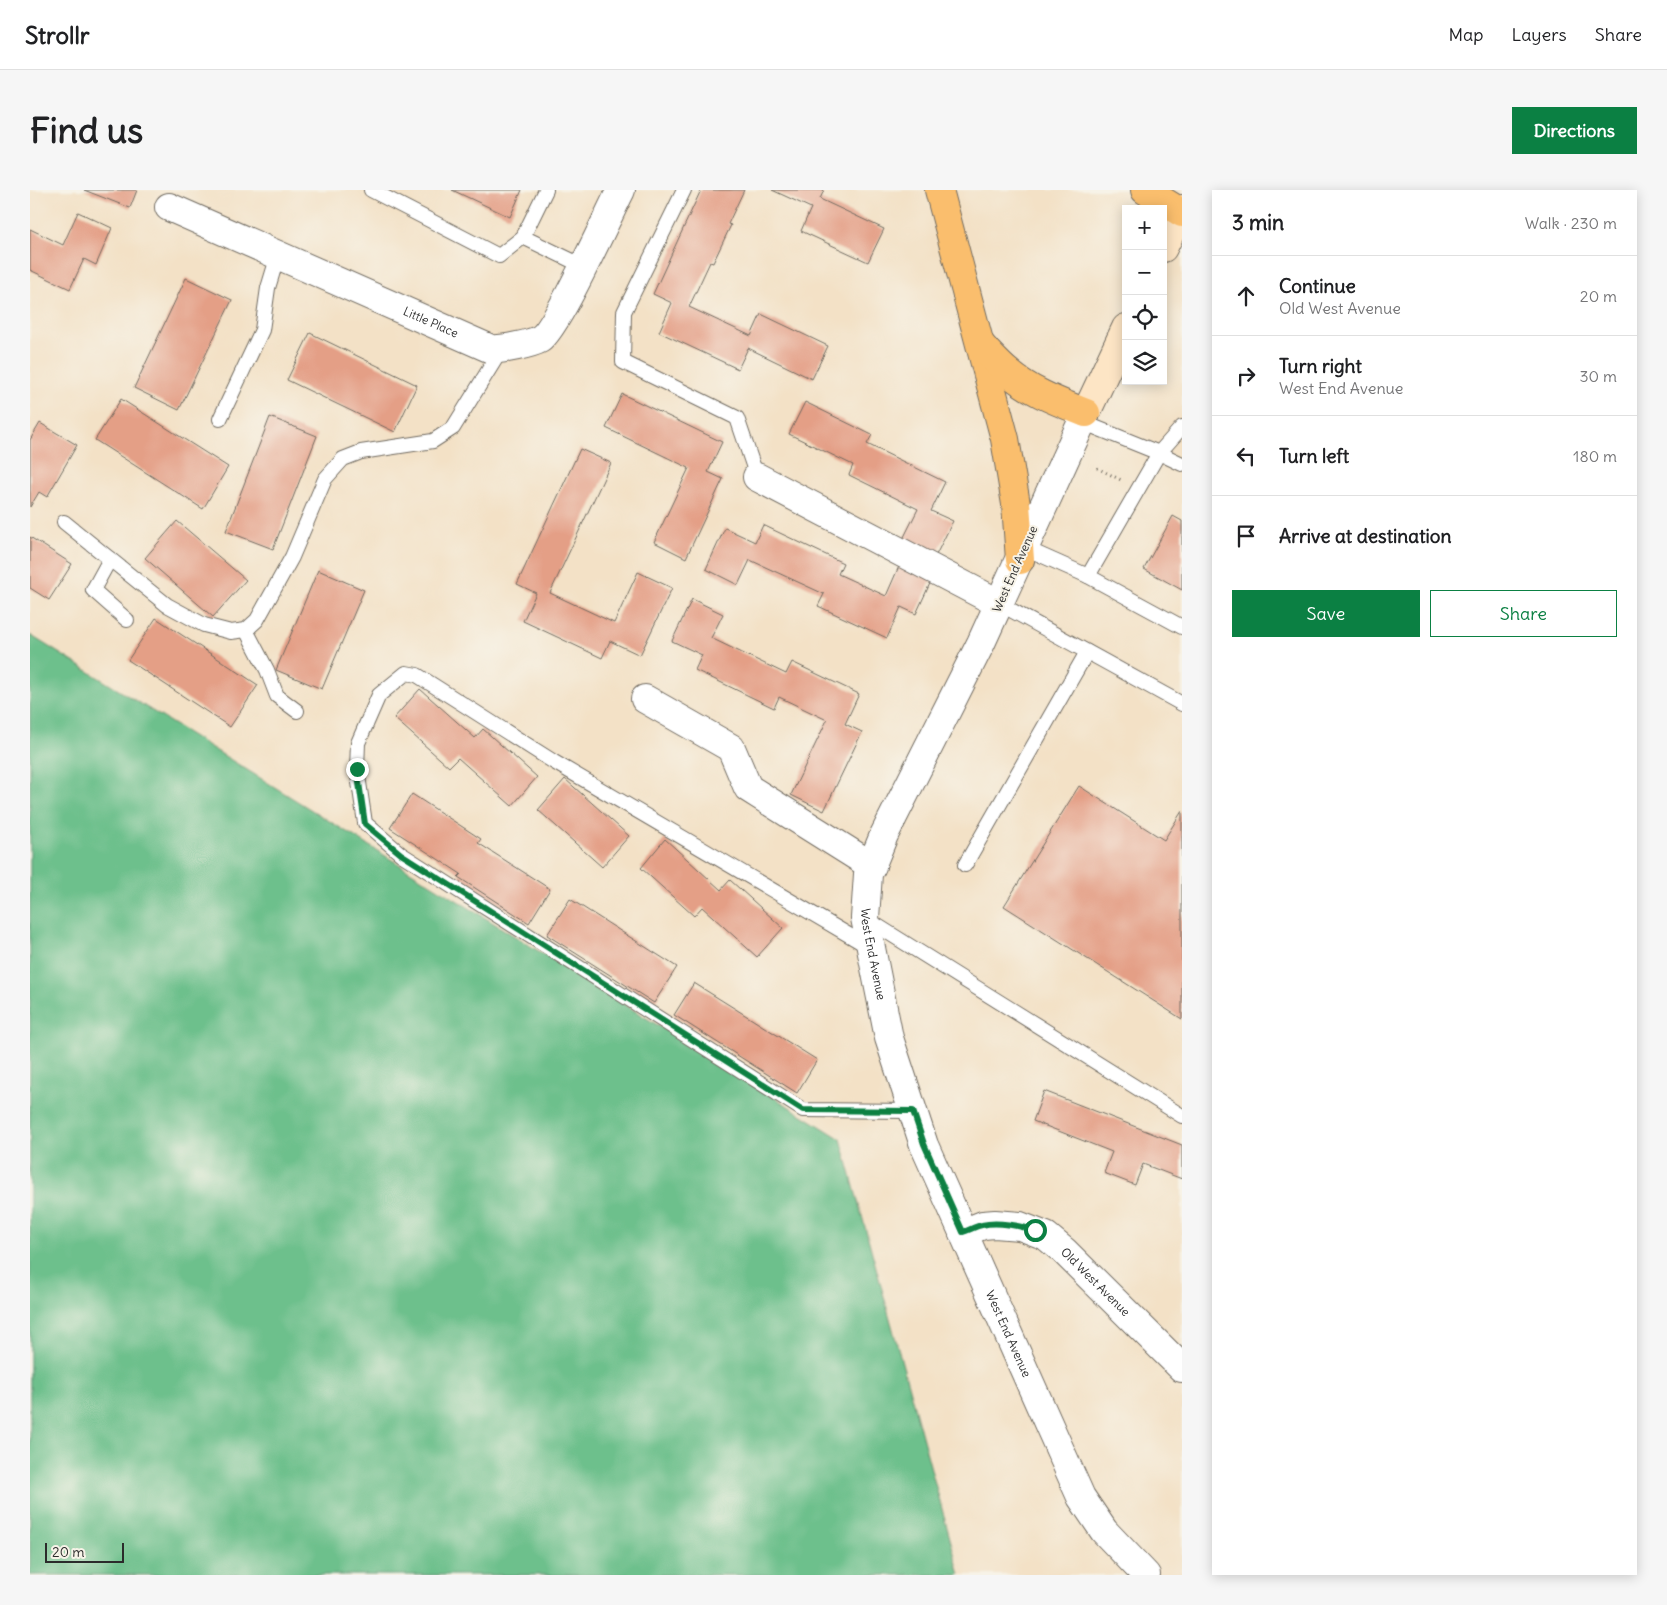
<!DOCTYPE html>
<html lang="en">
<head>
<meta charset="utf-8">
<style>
	body { margin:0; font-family:Delius,sans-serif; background:#f6f6f6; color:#202124 }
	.controls { position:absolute; right:15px; top:15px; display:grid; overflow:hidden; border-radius:0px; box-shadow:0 2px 12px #0003 }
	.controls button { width:45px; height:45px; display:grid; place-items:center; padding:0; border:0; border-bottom:1px solid #e0e0e0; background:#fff; color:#202124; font:25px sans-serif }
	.scale { position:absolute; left:15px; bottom:12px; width:79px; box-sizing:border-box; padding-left:5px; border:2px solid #2b2b2b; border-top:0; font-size:14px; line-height:18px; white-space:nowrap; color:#2b2b2b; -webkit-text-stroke:4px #f7f3e8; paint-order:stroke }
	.stop { position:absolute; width:15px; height:15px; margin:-11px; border:4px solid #0b8043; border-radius:50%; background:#fff }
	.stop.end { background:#0b8043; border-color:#fff; box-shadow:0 1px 5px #0008 }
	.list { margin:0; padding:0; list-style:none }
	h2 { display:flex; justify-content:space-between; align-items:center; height:65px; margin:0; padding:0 20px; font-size:21px }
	h2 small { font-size:16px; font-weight:400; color:#757577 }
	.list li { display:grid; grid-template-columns:32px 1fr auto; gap:15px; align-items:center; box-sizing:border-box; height:80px; padding:0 20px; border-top:1px solid #e0e0e0 }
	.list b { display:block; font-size:19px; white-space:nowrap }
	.list p { margin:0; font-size:16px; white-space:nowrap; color:#757577 }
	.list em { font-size:16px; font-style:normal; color:#757577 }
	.actions { display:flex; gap:10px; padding:15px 20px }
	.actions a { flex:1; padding:11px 0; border:1px solid #0b8043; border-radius:0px; text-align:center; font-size:18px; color:#0b8043 }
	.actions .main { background:#0b8043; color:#fff }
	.icon { flex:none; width:28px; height:28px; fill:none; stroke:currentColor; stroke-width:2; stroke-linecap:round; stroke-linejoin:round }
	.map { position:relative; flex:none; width:1152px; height:1385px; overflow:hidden; border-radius:0px }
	header { display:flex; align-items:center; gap:30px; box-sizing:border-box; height:70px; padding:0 25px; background:#fff; border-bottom:1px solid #e0e0e0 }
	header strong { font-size:24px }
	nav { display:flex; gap:28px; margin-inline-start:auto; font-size:18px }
	.intro { display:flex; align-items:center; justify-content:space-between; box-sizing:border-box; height:120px; padding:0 30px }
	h1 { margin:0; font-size:35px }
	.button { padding:12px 22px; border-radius:0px; background:#0b8043; color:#fff; font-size:18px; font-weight:700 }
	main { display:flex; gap:30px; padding:0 30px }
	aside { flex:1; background:#fff; border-radius:0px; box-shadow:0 2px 12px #0003 }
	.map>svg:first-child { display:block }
</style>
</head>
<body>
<header>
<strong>Strollr</strong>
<nav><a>Map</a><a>Layers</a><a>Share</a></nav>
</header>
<div class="intro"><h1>Find us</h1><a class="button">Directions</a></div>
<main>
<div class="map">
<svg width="1152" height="1385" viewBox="0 0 1152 1385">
	<rect width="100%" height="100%" fill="#f7f3e8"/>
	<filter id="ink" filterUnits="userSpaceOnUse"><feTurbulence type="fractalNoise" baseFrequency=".02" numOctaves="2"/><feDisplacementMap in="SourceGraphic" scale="10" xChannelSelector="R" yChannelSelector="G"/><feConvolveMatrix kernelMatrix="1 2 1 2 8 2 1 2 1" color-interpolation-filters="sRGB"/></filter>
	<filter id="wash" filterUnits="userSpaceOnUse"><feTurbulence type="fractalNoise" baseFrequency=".0096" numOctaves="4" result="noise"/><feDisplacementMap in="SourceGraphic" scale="20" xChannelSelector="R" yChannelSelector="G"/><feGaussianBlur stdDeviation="1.12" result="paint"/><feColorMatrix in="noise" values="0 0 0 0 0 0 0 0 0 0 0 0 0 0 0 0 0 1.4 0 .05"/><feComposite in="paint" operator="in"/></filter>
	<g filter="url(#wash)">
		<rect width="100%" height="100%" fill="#f3e1c6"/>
		<polygon fill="#6dc08c" stroke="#4c765c" points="0,445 811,949 930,1385 0,1385"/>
		<g id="blocks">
			<g fill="#e49f86">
				<polygon points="54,0 107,0 100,18"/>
				<polygon points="422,0 492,0 480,27"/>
				<polygon points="671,0 714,0 698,34 701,35 683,73 680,72 659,117 721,146 731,124 798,156 782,189 718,158 708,179 629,142 642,113 623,104"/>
				<polygon points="742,0 794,0 790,9 854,39 838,72 771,41 781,18"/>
				<polygon points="48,22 82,38 66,75 54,69 40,99 0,80 0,39 33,55"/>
				<polygon points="156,88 202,110 149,220 104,198"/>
				<polygon points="280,143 387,195 365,242 257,190"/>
				<polygon points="592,204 692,252 678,282 693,289 656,368 624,352 659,278 576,238"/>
				<polygon points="91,209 198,277 173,319 65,250"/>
				<polygon points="775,212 842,245 837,254 915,292 901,321 923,331 905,367 872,351 888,319 819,285 823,275 759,244"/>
				<polygon points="240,227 287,246 243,359 196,341"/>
				<polygon points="10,233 47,255 17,307 9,302 0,317 0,250"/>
				<polygon points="550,259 581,273 520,403 584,433 608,382 642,398 610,465 580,451 572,468 493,431 506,403 487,394"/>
				<polygon points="1143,326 1152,331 1152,400 1114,379"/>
				<polygon points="147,331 216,390 183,427 115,368"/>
				<polygon points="733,335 813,373 808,384 856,406 870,374 902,389 886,424 871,417 857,448 788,416 794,404 720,370 708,395 676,379 695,338 725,352"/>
				<polygon points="0,347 42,374 19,410 0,398"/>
				<polygon points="288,380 334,400 292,499 246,480"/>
				<polygon points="662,409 693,424 681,448 756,484 762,472 829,504 815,534 832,542 794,621 761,605 797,530 749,507 744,518 665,480 672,465 642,451"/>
				<polygon points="126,428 228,495 200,537 98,470"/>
				<polygon points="390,499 445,548 453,539 507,587 482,616 428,568 419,577 364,528"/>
				<polygon points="535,589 599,646 572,677 508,620"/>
				<polygon points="1049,596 1134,650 1152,621 1152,829 974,716"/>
				<polygon points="382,604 451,649 448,653 520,699 499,733 428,687 431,684 360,638"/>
				<polygon points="635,649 691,700 700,690 753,738 727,767 672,717 664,726 611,678"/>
				<polygon points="540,709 647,777 624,813 517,745"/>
				<polygon points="664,793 787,870 767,903 644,825"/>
				<polygon points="1014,901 1152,955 1152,989 1113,974 1105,995 1074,983 1082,962 1003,931"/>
			</g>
		</g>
	</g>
	<g filter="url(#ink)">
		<use href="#blocks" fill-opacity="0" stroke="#716b61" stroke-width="1"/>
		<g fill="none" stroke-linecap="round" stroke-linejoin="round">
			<g stroke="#716b61" stroke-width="16">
				<g id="lane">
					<polyline points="341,0 469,66 493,47 516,0"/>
					<polyline points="654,0 594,122 593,172 707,228 727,287"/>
					<polyline points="493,47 553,76"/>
					<polyline points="190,229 232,140 238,98 248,65"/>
					<polyline points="1052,232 1129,263 1152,274"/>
					<polyline points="34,332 137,415 174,435 201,442 216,440 227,430 262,367 295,289 313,269 331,262 403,251 423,238 471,160"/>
					<polyline points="995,358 1058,386 1129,263 1152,237"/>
					<polyline points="80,369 63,400 97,430"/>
					<polyline points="1058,386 1152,437"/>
					<polyline points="970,414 1152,514"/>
					<polyline points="216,440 237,480 247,506 267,521"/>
					<polyline points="935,675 1057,462"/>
					<polyline points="835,728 1152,926"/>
					<polyline points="841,758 524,572 387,485 376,483 349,505 328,553 327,579 335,633 371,664 773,920 883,921"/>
				</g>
			</g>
			<g stroke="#716b61" stroke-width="30">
				<g id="street">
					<path id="s1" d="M139 17 461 159C472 160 501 154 510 149 526 140 579 23 591 0"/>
					<path id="s2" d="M1056 223 951 453 854 645 838 684 835 728 859 848 894 955 1051 1307 1074 1341 1116 1385"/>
					<polyline points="727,287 970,414"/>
					<polyline points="615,509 701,558 718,598 842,676"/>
					<path id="s3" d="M933 1043 953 1035 965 1034 990 1036 1016 1046 1034 1061 1152 1178"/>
				</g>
			</g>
			<g stroke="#716b61" stroke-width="30">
				<g id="secondary">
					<polyline points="1133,58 1152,19"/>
					<polyline points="1056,223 1096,138"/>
				</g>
			</g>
			<g stroke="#716b61" stroke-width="30">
				<g id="highway">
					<polyline points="909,0 975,249 986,314 990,370"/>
					<polyline points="1115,0 1152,23"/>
					<path d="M951 155C960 165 969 175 979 183 1001 202 1029 212 1056 223"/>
				</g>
			</g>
			<polyline stroke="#716b61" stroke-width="3" stroke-dasharray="1 4" stroke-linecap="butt" points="1067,278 1091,290"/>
			<use href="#lane" stroke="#fff" stroke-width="14"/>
			<use href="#street" stroke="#fff" stroke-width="28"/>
			<use href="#secondary" stroke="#fde5c5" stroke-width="28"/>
			<use href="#highway" stroke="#fabe6d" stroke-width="28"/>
		</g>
	</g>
	<g fill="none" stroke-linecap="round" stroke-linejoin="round" filter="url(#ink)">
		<path stroke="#0b8043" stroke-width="6" d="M327 579 335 634 371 664 773 920 883 921 894 954 933 1042C939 1040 946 1036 952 1035 968 1031 989 1036 1005 1040"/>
	</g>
	<g text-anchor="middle" stroke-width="4" stroke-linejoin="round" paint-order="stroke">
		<g font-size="12" fill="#2b2b2b" stroke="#f7f3e8">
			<text dy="4" stroke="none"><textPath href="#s1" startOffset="286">Little Place</textPath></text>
			<text transform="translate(985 379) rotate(-66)" y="4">West End Avenue</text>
			<text dy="4" stroke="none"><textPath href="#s2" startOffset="591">West End Avenue</textPath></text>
			<text dy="4" stroke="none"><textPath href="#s3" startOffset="154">Old West Avenue</textPath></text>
			<text dy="4" stroke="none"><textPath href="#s2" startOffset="996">West End Avenue</textPath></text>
		</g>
	</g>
</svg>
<div class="controls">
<button>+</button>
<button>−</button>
<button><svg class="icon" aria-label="locate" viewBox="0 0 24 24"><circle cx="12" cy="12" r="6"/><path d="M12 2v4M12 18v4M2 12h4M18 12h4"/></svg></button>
<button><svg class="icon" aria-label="layers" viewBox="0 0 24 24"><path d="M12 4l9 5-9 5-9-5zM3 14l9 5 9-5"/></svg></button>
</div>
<div class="scale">20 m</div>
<div class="stop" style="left:1005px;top:1040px"></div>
<div class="stop end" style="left:327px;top:579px"></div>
</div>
<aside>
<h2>3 min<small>Walk · 230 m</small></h2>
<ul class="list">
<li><svg class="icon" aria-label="ahead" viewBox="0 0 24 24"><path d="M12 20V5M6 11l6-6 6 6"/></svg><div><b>Continue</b><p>Old West Avenue</p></div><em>20 m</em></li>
<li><svg class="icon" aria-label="right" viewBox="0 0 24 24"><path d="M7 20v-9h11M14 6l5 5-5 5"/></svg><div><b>Turn right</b><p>West End Avenue</p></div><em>30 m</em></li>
<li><svg class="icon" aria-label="left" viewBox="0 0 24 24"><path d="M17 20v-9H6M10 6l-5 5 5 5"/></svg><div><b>Turn left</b></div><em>180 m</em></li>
<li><svg class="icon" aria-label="arrive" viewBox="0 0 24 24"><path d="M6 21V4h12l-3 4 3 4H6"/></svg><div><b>Arrive at destination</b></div></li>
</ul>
<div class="actions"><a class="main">Save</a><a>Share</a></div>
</aside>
</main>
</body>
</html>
